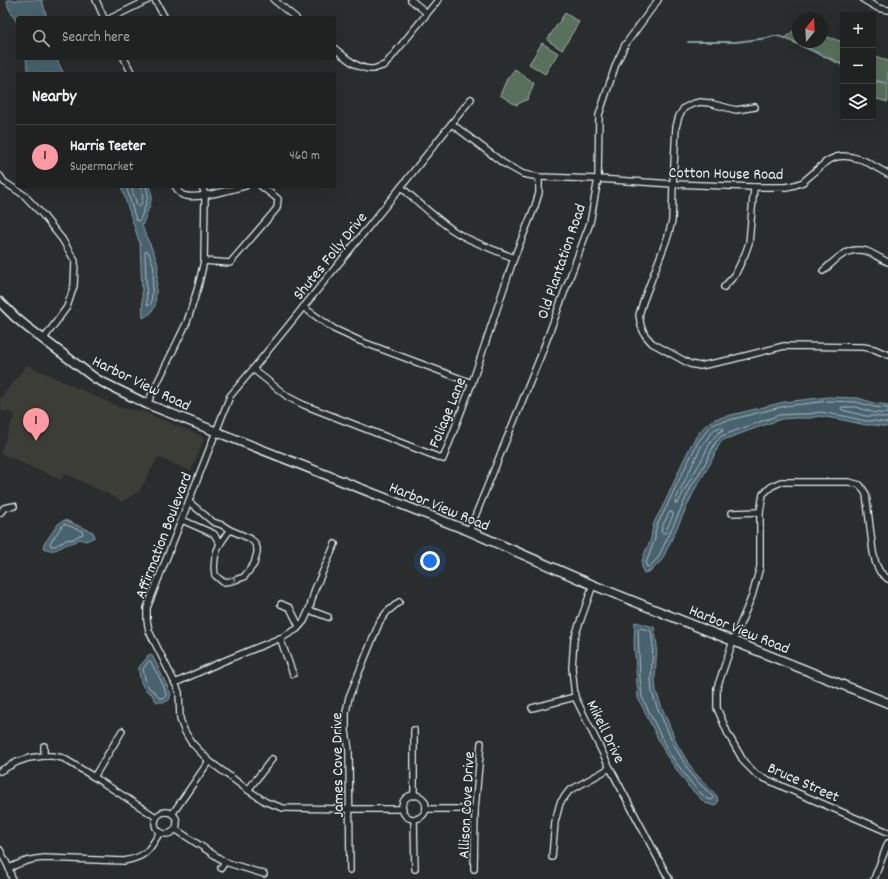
<!DOCTYPE html>
<html lang="en">
<head>
<meta charset="utf-8">
<style>
	body { margin:0; font-family:Dekko,sans-serif; background:#282a2a; color:#f1f3f6 }
	.controls { position:absolute; right:12px; top:12px; display:grid; overflow:hidden; border-radius:4px; box-shadow:0 4px 16px #0002 }
	.controls button { width:36px; height:36px; display:grid; place-items:center; padding:0; border:0; border-bottom:1px solid #3d3f40; background:#202222; color:#f1f3f6; font:20px sans-serif }
	.compass { position:absolute; left:792px; top:12px; width:36px; height:36px; border-radius:50%; background:#202222; box-shadow:0 4px 16px #0002; rotate:18deg }
	.you { position:absolute; left:430px; top:561px; width:14px; height:14px; margin:-10px; border:3px solid #fff; border-radius:50%; background:#1a73e8; box-shadow:0 0 0 6px #1a73e833 }
	.badge { display:grid; place-items:center; width:26px; height:26px; border-radius:50%; background:#ff9aa2; color:#111; font-size:13px; font-weight:700 }
	.pin { position:absolute; translate:-50% -33px; filter:drop-shadow(0 1px 2px #0008) }
	.pin::after { content:''; position:absolute; top:21px; width:14px; height:12px; background:inherit; clip-path:polygon(0 0,100% 0,50% 100%) }
	.list { margin:0; padding:0; list-style:none }
	h2 { display:flex; justify-content:space-between; align-items:center; height:52px; margin:0; padding:0 16px; font-size:17px }
	h2 small { font-size:13px; font-weight:400; color:#a2a4a5 }
	.list li { display:grid; grid-template-columns:26px 1fr auto; gap:12px; align-items:center; box-sizing:border-box; height:64px; padding:0 16px; border-top:1px solid #3d3f40 }
	.list b { display:block; font-size:15px; white-space:nowrap }
	.list p { margin:0; font-size:13px; white-space:nowrap; color:#a2a4a5 }
	.list em { font-size:13px; font-style:normal; color:#a2a4a5 }
	.icon { flex:none; width:22px; height:22px; fill:none; stroke:currentColor; stroke-width:2; stroke-linecap:round; stroke-linejoin:round }
	.map { position:relative; flex:none; width:888px; height:879px; overflow:hidden }
	.search { position:absolute; background:#202222; box-shadow:0 4px 16px #0002; left:16px; top:16px; width:320px; height:44px; display:flex; align-items:center; gap:10px; box-sizing:border-box; padding:0 14px; border-radius:4px; color:#a2a4a5; font-size:15px }
	.panel { position:absolute; background:#202222; box-shadow:0 4px 16px #0002; left:16px; top:72px; width:320px; height:116px; border-radius:4px }
	.map>svg:first-child { display:block }
</style>
</head>
<body>
<div class="map">
<svg width="888" height="879" viewBox="0 0 888 879">
	<rect width="100%" height="100%" fill="#2a2d2e"/>
	<filter id="ink" filterUnits="userSpaceOnUse"><feTurbulence type="fractalNoise" baseFrequency=".025" numOctaves="2"/><feDisplacementMap in="SourceGraphic" scale="8" xChannelSelector="R" yChannelSelector="G"/><feConvolveMatrix kernelMatrix="1 2 1 2 8 2 1 2 1" color-interpolation-filters="sRGB"/></filter>
	<g filter="url(#ink)">
		<polygon fill="#3e3e39" points="27,365 121,408 141,411 202,436 203,441 191,471 158,457 139,492 122,501 64,473 62,479 59,479 0,453 15,414 1,410 0,399"/>
		<g fill="#59705c" stroke="#a0b0aa">
			<polygon points="565,13 579,22 562,50 547,40"/>
			<polygon points="798,29 798,42 822,42 822,35 843,42 843,91 842,90 843,65 785,38 794,30"/>
			<polygon points="542,43 558,53 545,74 529,64"/>
			<polygon points="873,55 888,61 888,102 873,98"/>
			<polygon points="515,69 534,83 528,99 516,105 500,95 507,79"/>
		</g>
		<g fill="#49636e" stroke="#899ca5">
			<path d="M7 0H42L47 18H18V25C15 16 7 10 7 0Z"/>
			<polygon points="26,58 56,58 64,74 28,74"/>
			<path d="M121 186H149L152 195 150 205 142 226C147 240 155 252 158 266L155 306 151 313 143 318 140 244Z"/>
			<path d="M828 397 858 398 874 403 888 405V427L874 425H866L843 420 819 416 810 418H796L781 419 723 440 719 445 710 464 695 489 662 560 651 571 644 573C637 562 648 549 651 538 652 533 652 528 654 523 656 517 661 511 664 504 674 483 682 461 694 440 699 432 706 423 715 419L784 402Z"/>
			<path d="M65 520 93 532 95 537 86 541 79 539C76 543 73 542 68 544 58 548 54 554 43 547L44 544 59 523Z"/>
			<polygon points="635,622 654,627 657,645 655,678 656,691 661,705 677,744 689,764 696,774 717,796 718,802 715,806 705,803 689,787 666,755 638,698 634,641"/>
			<path d="M151 654 153 657 171 694 169 700 165 702H157L154 699 152 694C141 690 139 678 139 667L147 658V656Z"/>
		</g>
		<g fill="none" stroke-linecap="round" stroke-linejoin="round">
			<g stroke="#a8b8c1" stroke-width="1">
				<polyline points="126,186 136,220 138,221 140,220 146,204 148,196 146,186"/>
				<polyline points="131,186 137,205 139,207 141,205 143,196 141,186"/>
				<polygon points="147,251 149,253 154,267 151,304 149,306 147,304 145,253"/>
				<polyline points="888,408 874,407 857,402 828,401 785,406 717,423 711,426 698,442 675,488 667,506 657,525 655,533 655,539 646,563 646,566 649,567 658,558 691,487 706,462 715,443 721,436 779,415 796,414 809,414 820,412 844,416 866,421 874,421 888,423"/>
				<polyline points="888,413 875,413 856,407 843,407 841,408 842,410 866,416 875,416 888,418"/>
				<path d="M721 427 723 428V430C710 437 708 449 701 461 693 475 685 488 678 503L676 504 675 501 702 445 714 430Z"/>
				<polygon points="670,512 672,512 673,515 665,533 662,533 661,532 662,527"/>
				<polygon points="64,524 82,531 83,534 78,536 74,539 66,540 55,546 51,546 50,543 62,526"/>
				<polygon points="639,628 650,630 651,631 653,645 651,679 652,692 657,707 674,745 686,766 693,777 713,797 713,799 712,800 707,799 692,784 669,753 642,697 640,678 638,629"/>
				<path d="M150 661 151 662C156 673 165 684 166 696L164 698H159L155 692 150 689 146 683 143 669 148 662Z"/>
			</g>
			<g stroke="#899ca5" stroke-width="2">
				<path d="M688 42H736L768 38C774 35 778 36 785 38L843 65"/>
				<polyline points="873,80 888,84"/>
			</g>
			<g stroke="#e8f1f8" stroke-width="8">
				<g id="minor">
					<polyline points="96,0 104,18"/>
					<polyline points="155,0 165,18"/>
					<polyline points="274,0 296,18"/>
					<polyline points="411,0 427,13"/>
					<polyline points="864,0 878,8 888,10"/>
					<polyline points="111,18 148,0"/>
					<path d="M334 48C345 57 358 70 373 69 377 68 381 66 385 65L438 0"/>
					<polyline points="124,58 132,74"/>
					<polyline points="755,107 736,110 709,103 700,102 692,104 684,108 679,116 676,127 673,184 672,221 668,236 643,302 639,315 641,326 645,335 652,343 690,364 700,366 729,360 784,346 863,347 874,349 888,355"/>
					<polyline points="452,124 503,163 523,174 539,177 598,179 673,184 754,187 786,187 795,185 803,182 827,161 836,157 843,156 852,157 863,160 888,174"/>
					<polyline points="0,176 4,182 24,195 42,214 62,239 75,261 74,286 67,307 43,340"/>
					<path d="M175 186C177 188 178 192 181 194 192 202 231 189 245 186"/>
					<path d="M401 187C418 202 435 218 454 231 471 242 495 250 514 258"/>
					<polyline points="204,261 230,263 273,213 277,208 278,199 261,186"/>
					<path d="M823 271C836 260 846 246 866 251 873 253 880 259 888 262"/>
					<polyline points="724,287 735,275 745,254 749,243 754,187"/>
					<polyline points="303,307 334,329 360,341 472,383"/>
					<polyline points="253,369 288,397 304,405 443,459 472,383 514,258 535,206 539,193 539,177"/>
					<polyline points="147,404 187,322 198,287 204,261 205,195 202,186"/>
					<path d="M189 502 213 522 222 525 230 530 249 538 254 542 257 548V553L254 564 244 577 232 581 223 582 215 575C212 556 218 545 230 530"/>
					<polyline points="0,513 4,508 14,506"/>
					<polyline points="732,513 760,512"/>
					<polyline points="182,520 214,534 220,544"/>
					<polyline points="469,531 541,355 590,223 598,179 599,115 616,64 625,45 658,0"/>
					<polyline points="888,579 880,572 876,564 873,552 866,494 860,485 849,482 781,482 772,486 763,494 760,512 760,567 752,596 733,641 717,688 717,708 728,734 744,762 757,775 786,788 888,832"/>
					<polyline points="593,585 574,639 572,668 575,697 610,768 669,879"/>
					<polyline points="281,604 290,608 299,626"/>
					<polyline points="309,610 328,617"/>
					<polyline points="280,638 293,674"/>
					<polyline points="175,683 219,663 283,637 297,629 304,621 309,610 315,589 335,544"/>
					<polyline points="532,708 575,697"/>
					<polyline points="44,746 44,756"/>
					<polyline points="0,771 17,762 29,758 44,756 52,756 63,758 94,777 156,817"/>
					<polyline points="94,777 122,731"/>
					<polyline points="248,790 272,759"/>
					<circle cx="414" cy="807" r="12"/>
					<polyline points="414,796 414,730"/>
					<polyline points="403,809 349,809 283,808 266,802 248,790 209,761 191,742 184,730 180,719 179,692 175,683 149,631 147,620 147,608 230,396 253,369 401,187 471,99"/>
					<polyline points="426,809 475,809"/>
					<circle cx="166" cy="823" r="11"/>
					<polyline points="173,813 209,761"/>
					<polyline points="414,819 415,869"/>
					<polyline points="175,829 225,862 264,874"/>
					<polyline points="0,850 9,868 12,879"/>
					<polyline points="552,857 555,822 560,803 569,791 610,768"/>
					<path d="M9 868C22 862 30 859 44 858L124 861C147 857 149 850 160 832"/>
					<polyline points="221,868 225,862"/>
					<polyline points="474,869 475,809 481,743"/>
					<polyline points="350,870 349,750 346,731 346,712 349,697 380,621 387,612 399,602"/>
					<polyline points="874,879 888,843"/>
				</g>
			</g>
			<g stroke="#e8f1f8" stroke-width="11">
				<polyline id="secondary" points="0,302 15,317 27,327 96,379 147,404 217,432 469,531 593,585 888,703"/>
			</g>
			<use href="#minor" stroke="#2a2d2e" stroke-width="5.5"/>
			<use href="#secondary" stroke="#2a2d2e" stroke-width="8"/>
		</g>
		<defs><path id="oneway-chevron" d="M-2-3.5L2.5 0L-2 3.5" fill="none" stroke-width="1.6" stroke-linecap="round" stroke-linejoin="round"/></defs>
		<use stroke="#6c7275" href="#oneway-chevron" transform="translate(233 580) rotate(-14)"/>
	</g>
	<g text-anchor="middle" stroke-width="3" stroke-linejoin="round" paint-order="stroke">
		<g font-size="16" fill="#e8f1f8" stroke="#2a2d2e">
			<text transform="translate(726 172) rotate(1)" y="6">Cotton House Road</text>
			<text transform="translate(329 255) rotate(-51)" y="6">Shutes Folly Drive</text>
			<text transform="translate(560 261) rotate(-71)" y="6">Old Plantation Road</text>
			<text transform="translate(142 382) rotate(26)" y="6">Harbor View Road</text>
			<text transform="translate(446 412) rotate(-68)" y="6">Foliage Lane</text>
			<text transform="translate(440 505) rotate(22)" y="6">Harbor View Road</text>
			<text transform="translate(162 535) rotate(-69)" y="6">Affirmation Boulevard</text>
			<text transform="translate(740 628) rotate(22)" y="6">Harbor View Road</text>
			<text transform="translate(607 731) rotate(64)" y="6">Mikell Drive</text>
			<text transform="translate(336 765) rotate(-91)" y="6">James Cove Drive</text>
			<text transform="translate(804 781) rotate(24)" y="6">Bruce Street</text>
			<text transform="translate(465 805) rotate(-87)" y="6">Allison Cove Drive</text>
		</g>
	</g>
</svg>
<div class="controls">
<button>+</button>
<button>−</button>
<button><svg class="icon" aria-label="layers" viewBox="0 0 24 24"><path d="M12 4l9 5-9 5-9-5zM3 14l9 5 9-5"/></svg></button>
</div>
<svg class="compass" viewBox="-18 -18 36 36"><path d="M0-13l5 13h-10z" fill="#e53935"/><path d="M0 13l5-13h-10z" fill="#a2a4a5"/></svg>
<div class="you"></div>
<div class="pin badge" style="left:36px;top:441px">1</div>
<div class="search"><svg class="icon" aria-label="search" viewBox="0 0 24 24"><circle cx="10" cy="10" r="6"/><path d="M15 15l6 6"/></svg>Search here</div>
<section class="panel">
<h2>Nearby<small></small></h2>
<ul class="list">
<li><span class="badge">1</span><div><b>Harris Teeter</b><p>Supermarket</p></div><em>460 m</em></li>
</ul>
</section>
</div>
</body>
</html>
